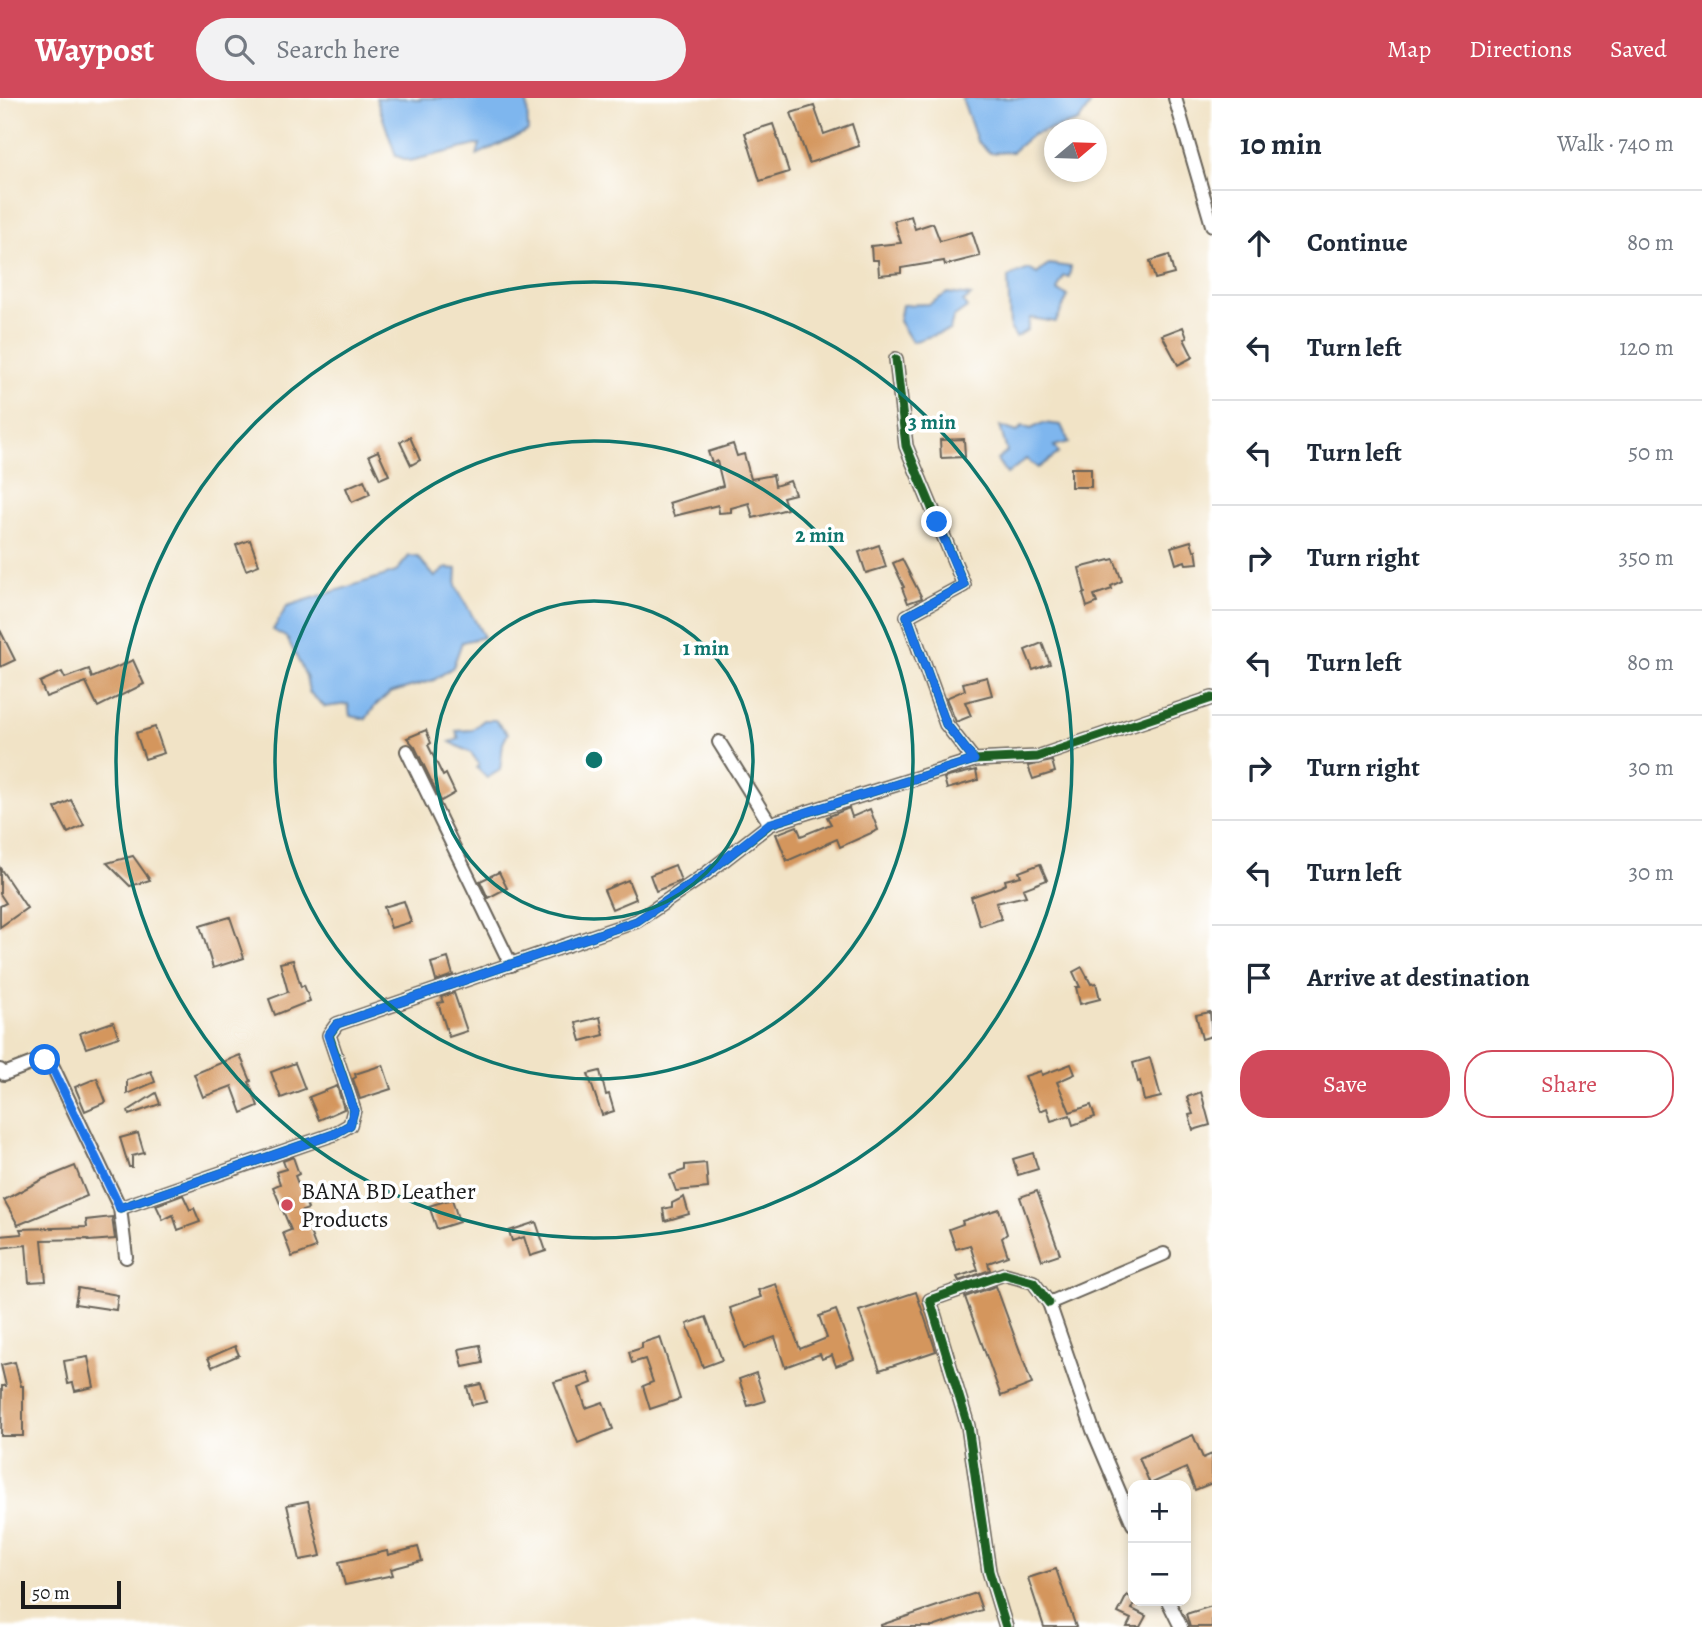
<!DOCTYPE html>
<html lang="en">
<head>
<meta charset="utf-8">
<style>
	body { margin:0; font-family:Alegreya,serif; background:#f2f2f3; color:#1f2937 }
	.controls { position:absolute; right:21px; bottom:21px; display:grid; overflow:hidden; border-radius:14px; box-shadow:0 4px 10px #0003 }
	.controls button { width:63px; height:63px; display:grid; place-items:center; padding:0; border:0; border-bottom:2px solid #e0e1e3; background:#fff; color:#1f2937; font:35px sans-serif }
	.compass { position:absolute; left:1044px; top:21px; width:63px; height:63px; border-radius:50%; background:#fff; box-shadow:0 4px 10px #0003; rotate:71deg }
	.scale { position:absolute; left:21px; bottom:18px; width:100px; box-sizing:border-box; padding-left:7px; border:4px solid #1c1c1c; border-top:0; font-size:19px; line-height:24px; white-space:nowrap; color:#1c1c1c; -webkit-text-stroke:5px #fff; paint-order:stroke }
	.stop { position:absolute; width:21px; height:21px; margin:-16px; border:5px solid #1a73e8; border-radius:50%; background:#fff }
	.stop.end { background:#1a73e8; border-color:#fff; box-shadow:0 2px 7px #0008 }
	.list { margin:0; padding:0; list-style:none }
	h2 { display:flex; justify-content:space-between; align-items:center; height:91px; margin:0; padding:0 28px; font-size:30px }
	h2 small { font-size:23px; font-weight:400; color:#747a83 }
	.list li { display:grid; grid-template-columns:46px 1fr auto; gap:21px; align-items:center; box-sizing:border-box; height:105px; padding:0 28px; border-top:2px solid #e0e1e3 }
	.list b { display:block; font-size:26px; white-space:nowrap }
	.list em { font-size:23px; font-style:normal; color:#747a83 }
	.actions { display:flex; gap:14px; padding:21px 28px }
	.actions a { flex:1; padding:16px 0; border:2px solid #d1495b; border-radius:28px; text-align:center; font-size:24px; color:#d1495b }
	.actions .main { background:#d1495b; color:#fff }
	.icon { flex:none; width:38px; height:38px; fill:none; stroke:currentColor; stroke-width:2; stroke-linecap:round; stroke-linejoin:round }
	.map { position:relative; flex:none; width:1212px; height:1529px; overflow:hidden }
	header { display:flex; align-items:center; gap:42px; box-sizing:border-box; height:98px; padding:0 35px; background:#d1495b; color:#fff }
	header strong { font-size:33px }
	nav { display:flex; gap:38px; margin-inline-start:auto; font-size:24px }
	.search { width:490px; height:63px; background:#f2f2f3; display:flex; align-items:center; gap:18px; box-sizing:border-box; padding:0 24px; border-radius:38px; color:#747a83; font-size:26px }
	main { display:flex }
	aside { flex:1; background:#fff }
	.map>svg:first-child { display:block }
</style>
</head>
<body>
<header>
<strong>Waypost</strong>
<div class="search"><svg class="icon" aria-label="search" viewBox="0 0 24 24"><circle cx="10" cy="10" r="6"/><path d="M15 15l6 6"/></svg>Search here</div>
<nav><a>Map</a><a>Directions</a><a>Saved</a></nav>
</header>
<main>
<div class="map">
<svg width="1212" height="1529" viewBox="0 0 1212 1529">
	<rect width="100%" height="100%" fill="#fff"/>
	<filter id="ink" filterUnits="userSpaceOnUse"><feTurbulence type="fractalNoise" baseFrequency=".0143" numOctaves="2"/><feDisplacementMap in="SourceGraphic" scale="14" xChannelSelector="R" yChannelSelector="G"/><feConvolveMatrix kernelMatrix="1 2 1 2 8 2 1 2 1" color-interpolation-filters="sRGB"/></filter>
	<filter id="wash" filterUnits="userSpaceOnUse"><feTurbulence type="fractalNoise" baseFrequency=".00686" numOctaves="4" result="noise"/><feDisplacementMap in="SourceGraphic" scale="28" xChannelSelector="R" yChannelSelector="G"/><feGaussianBlur stdDeviation="1.57" result="paint"/><feColorMatrix in="noise" values="0 0 0 0 0 0 0 0 0 0 0 0 0 0 0 0 0 1.4 0 .05"/><feComposite in="paint" operator="in"/></filter>
	<g filter="url(#wash)">
		<rect width="100%" height="100%" fill="#f1e3c6"/>
		<g fill="#7eb6ee" stroke="#4d6985" stroke-width="2">
			<polygon points="376,0 411,0 420,2 421,0 527,0 528,33 477,57 480,46 410,63 396,58"/>
			<polygon points="962,0 1090,0 1091,5 1079,23 1032,37 1012,54 990,55 977,43"/>
			<polygon points="1049,166 1071,169 1069,179 1064,178 1057,192 1068,198 1056,224 1030,220 1027,232 1016,239 1010,230 1008,179 1029,171 1037,176"/>
			<polygon points="948,195 971,198 963,204 967,210 953,220 950,232 912,244 899,223 902,207 929,206"/>
			<polygon points="1043,325 1061,327 1069,344 1054,348 1059,355 1038,370 1026,361 1007,376 997,362 1007,354 1000,328 1017,334 1022,328 1031,331"/>
			<polygon points="409,458 418,459 435,479 446,470 457,471 456,488 484,539 462,544 453,569 434,582 390,595 375,608 366,621 350,618 348,606 325,609 309,594 306,578 287,540 273,532 287,508 396,474"/>
			<polygon points="484,622 495,622 508,635 503,645 500,672 487,680 477,670 479,666 471,655 450,644 459,641 456,633 472,632"/>
		</g>
		<g id="blocks">
			<g fill="#d4965d">
				<polygon points="814,8 824,36 852,26 859,48 809,65 791,15"/>
				<polygon points="773,26 789,74 760,83 745,35"/>
				<polygon points="911,118 915,131 933,125 940,143 972,134 980,158 945,167 944,163 901,170 901,175 879,177 878,162 872,162 871,148 901,145 894,123"/>
				<polygon points="1169,157 1174,176 1155,181 1150,163"/>
				<polygon points="1183,229 1187,240 1184,241 1193,259 1178,267 1162,237"/>
				<polygon points="410,339 420,362 411,367 400,344"/>
				<polygon points="964,341 965,359 941,360 940,342"/>
				<polygon points="733,346 737,358 744,356 751,381 773,377 775,388 790,383 795,396 783,399 787,411 753,420 749,405 731,410 731,414 719,415 718,407 674,418 669,405 723,388 717,363 712,365 708,354"/>
				<polygon points="378,353 389,377 380,381 369,357"/>
				<rect x="1071" y="370" width="20" height="19"/>
				<polygon points="364,382 370,396 352,404 346,390"/>
				<polygon points="250,442 259,467 246,472 236,447"/>
				<polygon points="1191,443 1194,453 1196,452 1198,465 1186,466 1185,463 1176,466 1171,449"/>
				<polygon points="879,447 886,469 866,475 859,454"/>
				<polygon points="902,461 922,500 908,505 902,490 904,489 893,465"/>
				<polygon points="1114,461 1122,483 1111,488 1112,491 1094,497 1097,505 1087,509 1083,496 1085,495 1079,470"/>
				<polygon points="0,532 15,562 0,569"/>
				<polygon points="1042,545 1050,566 1033,572 1025,552"/>
				<polygon points="133,562 144,586 98,609 86,584 46,599 40,584 62,574 65,580 89,571 92,580"/>
				<polygon points="987,579 992,597 965,604 971,618 956,624 946,600 965,592 963,585"/>
				<polygon points="155,629 164,655 145,661 136,635"/>
				<polygon points="426,632 431,645 428,647 443,678 446,676 455,695 441,703 415,649 407,640"/>
				<polygon points="1052,663 1055,674 1033,681 1028,668"/>
				<polygon points="976,672 978,682 947,691 944,680"/>
				<polygon points="71,702 84,727 68,735 55,710"/>
				<polygon points="849,710 852,719 870,711 878,732 840,749 837,741 787,763 776,736 797,728 801,738 831,726 827,719"/>
				<polygon points="133,758 150,782 130,788 107,765"/>
				<polygon points="1040,766 1047,782 1023,791 1026,798 996,805 1001,821 980,828 971,799 1000,789 1006,786 1005,782 1021,778 1019,774"/>
				<polygon points="675,767 681,783 656,793 650,777"/>
				<polygon points="0,770 27,810 0,829 0,808 6,805 0,796"/>
				<polygon points="499,774 507,790 488,800 480,783"/>
				<polygon points="628,782 636,801 612,811 604,792"/>
				<polygon points="404,803 411,824 391,830 384,809"/>
				<polygon points="230,819 244,860 213,870 200,828"/>
				<polygon points="448,860 453,877 436,883 431,865"/>
				<polygon points="293,862 301,889 304,887 310,903 275,917 269,901 288,894 280,865"/>
				<polygon points="1082,869 1091,886 1096,885 1100,901 1080,906 1076,889 1080,889 1073,874"/>
				<polygon points="454,895 467,933 449,939 438,905 443,904 441,899"/>
				<polygon points="1210,914 1212,938 1202,941 1196,917"/>
				<polygon points="600,919 604,937 581,943 576,925"/>
				<polygon points="113,924 119,939 86,950 80,935"/>
				<polygon points="240,957 251,983 249,984 258,1008 242,1015 232,988 203,999 194,976"/>
				<polygon points="1150,960 1161,999 1144,1003 1140,983 1138,984 1133,965"/>
				<polygon points="295,965 305,991 281,1000 271,974"/>
				<polygon points="1071,966 1075,976 1057,984 1070,1014 1091,1007 1095,1019 1073,1027 1070,1017 1051,1023 1047,1010 1040,1013 1025,978 1041,973 1042,977"/>
				<polygon points="383,967 391,991 360,1001 353,981 356,979 355,976"/>
				<polygon points="151,973 155,984 127,996 127,982"/>
				<polygon points="600,973 606,997 609,996 614,1013 602,1017 588,976"/>
				<polygon points="97,980 106,1004 85,1013 75,989"/>
				<polygon points="337,988 344,1011 319,1022 309,999"/>
				<polygon points="1201,994 1210,1027 1193,1032 1189,1017 1193,1016 1187,999"/>
				<polygon points="156,995 160,1006 129,1017 128,1013"/>
				<polygon points="138,1035 144,1055 132,1058 132,1069 129,1069 120,1040"/>
				<polygon points="1033,1055 1038,1071 1018,1077 1013,1061"/>
				<polygon points="293,1059 299,1076 295,1078 308,1111 302,1113 316,1150 292,1159 283,1135 291,1132 273,1089 280,1086 276,1074 286,1071 283,1063"/>
				<polygon points="706,1065 708,1090 676,1093 670,1077 685,1072 685,1067"/>
				<polygon points="75,1068 87,1098 18,1127 4,1102 43,1081"/>
				<polygon points="1037,1093 1060,1156 1042,1162 1020,1099"/>
				<polygon points="183,1097 190,1112 194,1110 200,1124 178,1132 173,1117 163,1122 156,1107"/>
				<polygon points="684,1099 689,1116 665,1123 663,1111 672,1109 672,1105"/>
				<polygon points="452,1101 459,1124 437,1131 429,1108"/>
				<polygon points="999,1111 1007,1136 1002,1140 1008,1158 988,1165 990,1172 959,1183 957,1179 978,1172 970,1147 956,1151 949,1131 963,1126 962,1123"/>
				<polygon points="112,1119 115,1141 89,1143 88,1141 42,1142 46,1183 29,1184 26,1147 0,1150 0,1138 22,1136 20,1131 87,1129 86,1122"/>
				<polygon points="536,1124 546,1153 530,1158 524,1139 512,1143 509,1133"/>
				<polygon points="776,1186 800,1251 827,1240 819,1218 836,1212 854,1261 836,1268 832,1257 822,1261 820,1256 785,1269 775,1239 745,1250 730,1210 761,1199 758,1192"/>
				<polygon points="996,1188 1032,1286 1001,1298 965,1199"/>
				<polygon points="78,1190 118,1197 116,1212 75,1206"/>
				<polygon points="916,1194 936,1253 880,1272 859,1213"/>
				<polygon points="706,1219 722,1262 703,1269 687,1226"/>
				<polygon points="660,1239 680,1301 650,1311 643,1288 653,1284 645,1261 632,1265 629,1254 642,1250 642,1245"/>
				<polygon points="480,1247 483,1265 463,1269 459,1251"/>
				<polygon points="235,1248 239,1257 212,1269 208,1260"/>
				<polygon points="88,1259 94,1289 75,1293 73,1285 68,1286 64,1263"/>
				<polygon points="15,1264 21,1288 23,1288 23,1338 1,1338 2,1288 6,1288 1,1267"/>
				<polygon points="588,1274 592,1285 579,1290 586,1310 603,1304 613,1331 578,1345 554,1284"/>
				<polygon points="756,1275 765,1303 748,1308 739,1281"/>
				<polygon points="481,1286 486,1304 472,1307 467,1289"/>
				<polygon points="1193,1337 1203,1360 1212,1356 1212,1385 1195,1392 1186,1370 1150,1386 1139,1360"/>
				<polygon points="308,1403 321,1458 300,1462 287,1407"/>
				<polygon points="418,1449 422,1463 391,1471 393,1477 345,1487 339,1464 387,1453 388,1457"/>
				<polygon points="1056,1471 1076,1529 1044,1529 1028,1480"/>
				<polygon points="976,1495 982,1512 933,1529 881,1529 881,1527"/>
				<polygon points="1127,1497 1136,1503 1132,1511 1146,1518 1140,1529 1127,1529 1131,1521 1118,1515"/>
				<polygon points="1212,1508 1212,1529 1190,1529 1186,1516"/>
			</g>
		</g>
	</g>
	<g filter="url(#ink)">
		<use href="#blocks" fill-opacity="0" stroke="#676258" stroke-width="2"/>
		<g fill="none" stroke-linecap="round" stroke-linejoin="round">
			<g stroke="#676258" stroke-width="16">
				<g id="street">
					<polyline points="1175,0 1212,127"/>
					<polyline points="896,261 906,348 964,487 907,518 946,626 974,662"/>
					<polyline points="719,644 770,726"/>
					<polyline points="407,653 511,867"/>
					<polyline points="0,972 4,976 38,963 45,962 53,969 120,1110 126,1159"/>
					<polyline points="120,1110 334,1036 350,1027 354,1012 329,937 337,926 637,823 706,776 770,726 974,662 1037,659 1212,600"/>
					<polyline points="1133,1426 1093,1332 1049,1205 1164,1156"/>
					<polyline points="1168,1503 1181,1529"/>
					<polyline points="1006,1529 989,1473 968,1328 930,1202 1004,1176 1033,1184 1049,1205"/>
				</g>
			</g>
			<use href="#street" stroke="#fff" stroke-width="12"/>
			<g stroke="#fff" stroke-width="13">
				<g id="cycleway">
					<polyline points="896,261 906,348 964,487 907,518 946,626 974,662"/>
					<polyline points="120,1110 334,1036 350,1027 354,1012 329,937 337,926 637,823 706,776 770,726 974,662 1037,659 1212,600"/>
					<polyline points="1006,1529 989,1473 968,1328 930,1202 1004,1176 1033,1184 1049,1205"/>
				</g>
			</g>
			<use href="#cycleway" stroke="#1b5e20" stroke-width="9"/>
		</g>
	</g>
	<g fill="none" stroke-linecap="round" stroke-linejoin="round" filter="url(#ink)">
		<polyline stroke="#1a73e8" stroke-width="9" points="45,962 52,969 120,1110 334,1036 350,1027 354,1012 328,937 337,926 637,823 706,776 769,726 974,662 946,626 907,518 964,487 937,424"/>
	</g>
	<g fill="none" stroke="#0f766e" stroke-width="3.5">
		<circle cx="594" cy="662" r="159"/>
		<circle cx="594" cy="662" r="319"/>
		<circle cx="594" cy="662" r="478"/>
	</g>
	<circle fill="#d1495b" stroke="#fff" stroke-width="2.5" cx="287" cy="1107" r="7"/>
	<g text-anchor="middle" stroke-width="7" stroke-linejoin="round" paint-order="stroke">
		<g font-size="24" fill="#1c1c1c" stroke="#fff" text-anchor="start">
			<text x="301" y="1101">BANA BD Leather<tspan x="301" dy="28">Products</tspan></text>
		</g>
	</g>
	<circle cx="594" cy="662" r="10" fill="#0f766e" stroke="#fff" stroke-width="3.5"/>
	<g font-size="21" text-anchor="middle" font-weight="bold" fill="#0f766e" stroke="#fff" stroke-width="7" stroke-linejoin="round" paint-order="stroke">
		<text x="932" y="331">3 min</text>
		<text x="820" y="444">2 min</text>
		<text x="706" y="557">1 min</text>
	</g>
</svg>
<div class="controls">
<button>+</button>
<button>−</button>
</div>
<svg class="compass" viewBox="-18 -18 36 36"><path d="M0-13l5 13h-10z" fill="#e53935"/><path d="M0 13l5-13h-10z" fill="#747a83"/></svg>
<div class="scale">50 m</div>
<div class="stop" style="left:45px;top:962px"></div>
<div class="stop end" style="left:937px;top:424px"></div>
</div>
<aside>
<h2>10 min<small>Walk · 740 m</small></h2>
<ul class="list">
<li><svg class="icon" aria-label="ahead" viewBox="0 0 24 24"><path d="M12 20V5M6 11l6-6 6 6"/></svg><div><b>Continue</b></div><em>80 m</em></li>
<li><svg class="icon" aria-label="left" viewBox="0 0 24 24"><path d="M17 20v-9H6M10 6l-5 5 5 5"/></svg><div><b>Turn left</b></div><em>120 m</em></li>
<li><svg class="icon" aria-label="left" viewBox="0 0 24 24"><path d="M17 20v-9H6M10 6l-5 5 5 5"/></svg><div><b>Turn left</b></div><em>50 m</em></li>
<li><svg class="icon" aria-label="right" viewBox="0 0 24 24"><path d="M7 20v-9h11M14 6l5 5-5 5"/></svg><div><b>Turn right</b></div><em>350 m</em></li>
<li><svg class="icon" aria-label="left" viewBox="0 0 24 24"><path d="M17 20v-9H6M10 6l-5 5 5 5"/></svg><div><b>Turn left</b></div><em>80 m</em></li>
<li><svg class="icon" aria-label="right" viewBox="0 0 24 24"><path d="M7 20v-9h11M14 6l5 5-5 5"/></svg><div><b>Turn right</b></div><em>30 m</em></li>
<li><svg class="icon" aria-label="left" viewBox="0 0 24 24"><path d="M17 20v-9H6M10 6l-5 5 5 5"/></svg><div><b>Turn left</b></div><em>30 m</em></li>
<li><svg class="icon" aria-label="arrive" viewBox="0 0 24 24"><path d="M6 21V4h12l-3 4 3 4H6"/></svg><div><b>Arrive at destination</b></div></li>
</ul>
<div class="actions"><a class="main">Save</a><a>Share</a></div>
</aside>
</main>
</body>
</html>
